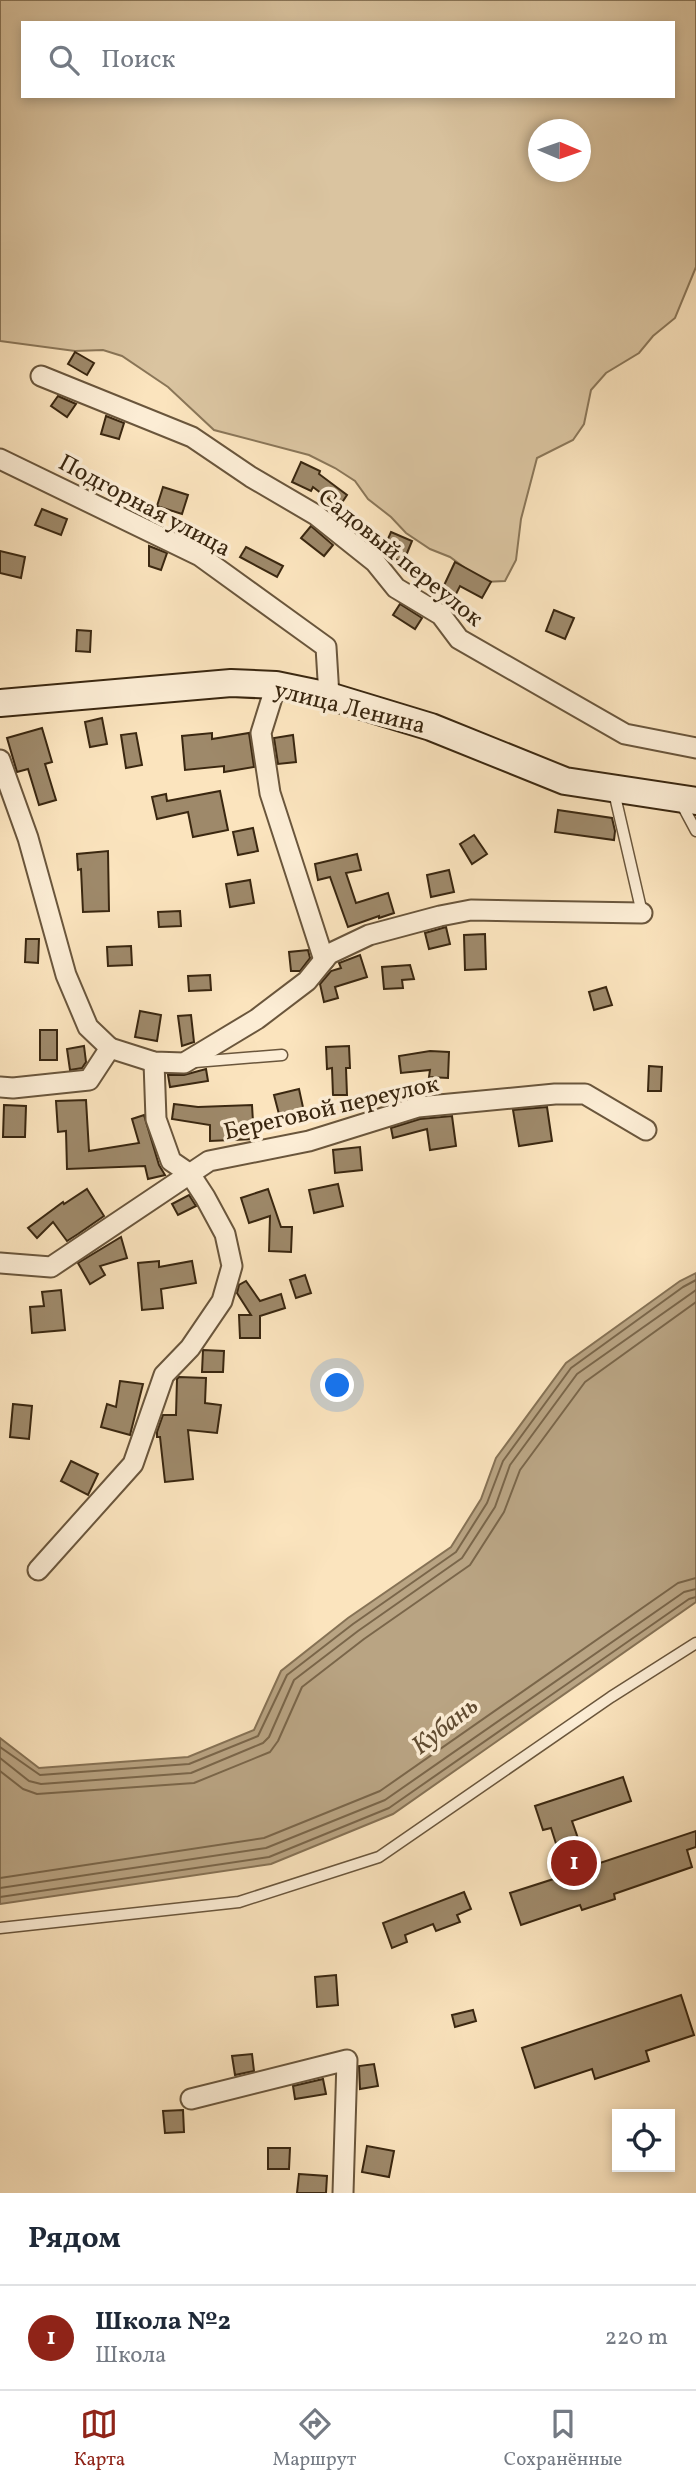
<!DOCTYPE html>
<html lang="ru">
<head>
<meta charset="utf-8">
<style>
	body { margin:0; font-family:Vollkorn,serif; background:#f2f2f3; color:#1f2937 }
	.controls { position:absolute; right:21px; bottom:21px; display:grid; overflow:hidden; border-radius:0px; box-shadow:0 4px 10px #0003 }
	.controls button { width:63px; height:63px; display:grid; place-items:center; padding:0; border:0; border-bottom:2px solid #e0e1e3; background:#fff; color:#1f2937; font:35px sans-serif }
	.compass { position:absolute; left:528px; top:119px; width:63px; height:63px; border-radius:50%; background:#fff; box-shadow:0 4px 10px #0003; rotate:92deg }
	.you { position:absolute; left:338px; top:1386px; width:24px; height:24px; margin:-18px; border:5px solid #fff; border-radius:50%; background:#1a73e8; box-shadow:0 0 0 10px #1a73e833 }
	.badge { display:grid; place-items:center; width:46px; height:46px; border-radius:50%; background:#8f2418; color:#fff; font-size:23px; font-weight:700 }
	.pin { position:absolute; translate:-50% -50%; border:4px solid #fff; box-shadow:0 2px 7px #0006 }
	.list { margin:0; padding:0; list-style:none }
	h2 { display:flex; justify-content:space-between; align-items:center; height:91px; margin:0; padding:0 28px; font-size:30px }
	h2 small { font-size:23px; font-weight:400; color:#747a83 }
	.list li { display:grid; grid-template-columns:46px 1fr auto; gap:21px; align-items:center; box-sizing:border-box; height:105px; padding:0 28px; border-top:2px solid #e0e1e3 }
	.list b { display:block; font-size:26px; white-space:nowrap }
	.list p { margin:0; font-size:23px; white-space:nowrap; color:#747a83 }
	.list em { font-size:23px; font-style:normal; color:#747a83 }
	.icon { flex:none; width:38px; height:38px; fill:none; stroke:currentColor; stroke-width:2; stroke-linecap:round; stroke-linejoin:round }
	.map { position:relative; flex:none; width:696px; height:2193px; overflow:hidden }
	.search { position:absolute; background:#fff; box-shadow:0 4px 10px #0003; left:21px; right:21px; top:21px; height:77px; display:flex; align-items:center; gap:18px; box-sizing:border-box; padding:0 24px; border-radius:0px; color:#747a83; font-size:26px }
	.sheet { height:196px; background:#fff }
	nav { display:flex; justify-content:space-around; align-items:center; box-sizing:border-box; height:98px; border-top:2px solid #e0e1e3; background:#fff; font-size:19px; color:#747a83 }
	nav a { display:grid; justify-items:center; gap:4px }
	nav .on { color:#8f2418 }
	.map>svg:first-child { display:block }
</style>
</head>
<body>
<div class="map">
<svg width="696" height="2193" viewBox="0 0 696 2193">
	<rect width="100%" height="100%" fill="#fbe4be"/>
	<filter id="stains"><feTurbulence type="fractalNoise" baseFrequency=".00286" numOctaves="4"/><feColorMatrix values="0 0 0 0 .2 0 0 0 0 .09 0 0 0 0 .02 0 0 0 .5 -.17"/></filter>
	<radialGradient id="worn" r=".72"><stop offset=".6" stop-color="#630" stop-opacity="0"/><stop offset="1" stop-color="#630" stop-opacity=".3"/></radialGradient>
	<path fill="#dac4a0" stroke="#8a7658" stroke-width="2" fill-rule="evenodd" d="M0 0H696V267L675 318 653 336 639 353 606 373 591 390 584 424 573 440 537 458 521 519 516 560 505 581 484 582 450 557 430 549 406 533 391 517 368 499 355 481 335 468 309 455 214 430 168 387 122 356 103 350 75 351 0 341ZM23 23H673V96H23ZM538 130H580V172H538Z"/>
	<polygon fill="#b9a483" stroke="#867255" stroke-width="2" points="696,1273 696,1602 393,1814 271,1864 0,1904 0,1738 39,1768 188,1757 254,1730 281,1671 348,1618 451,1547 481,1499 496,1458 566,1363 680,1281"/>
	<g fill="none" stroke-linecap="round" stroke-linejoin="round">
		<g stroke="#7a664a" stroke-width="2">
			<polyline points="0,1747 40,1775 189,1764 258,1736 287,1675 353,1624 456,1552 487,1503 503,1461 571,1368 683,1287 696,1280"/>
			<polyline points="0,1758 29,1781 41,1784 191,1773 263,1743 269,1737 294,1680 358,1631 462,1558 495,1507 510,1465 577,1374 696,1290"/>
			<polyline points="0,1771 23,1789 37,1794 194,1783 270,1752 278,1741 302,1687 364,1639 470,1565 504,1512 520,1470 585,1382 696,1302"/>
			<polyline points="0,1878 264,1838 380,1791 678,1583 696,1578"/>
			<polyline points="0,1888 266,1848 385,1800 684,1592 696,1589"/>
			<polyline points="0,1897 269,1857 389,1808 689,1599 696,1597"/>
		</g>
	</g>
	<g fill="#9e896a" stroke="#3a2710" stroke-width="2">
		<polygon points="75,352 94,363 87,375 68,364"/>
		<polygon points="58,396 76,404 67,417 51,406"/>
		<polygon points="106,416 124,423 119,439 101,434"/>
		<polygon points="301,462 320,471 319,474 347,495 339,507 313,487 311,491 292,482"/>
		<polygon points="163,487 188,495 182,514 157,506"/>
		<polygon points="42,509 67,519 61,535 35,525"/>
		<polygon points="311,526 333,545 324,556 301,538"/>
		<polygon points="391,532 412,541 403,563 382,552"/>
		<polygon points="149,546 167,553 161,570 149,566"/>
		<polygon points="246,547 283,566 277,577 240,557"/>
		<polygon points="0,551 25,557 21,578 0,573"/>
		<polygon points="455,562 491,582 482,598 460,586 452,602 439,596"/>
		<polygon points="400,604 422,618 415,629 393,615"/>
		<polygon points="554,610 574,618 565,639 546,631"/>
		<polygon points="77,630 91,631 90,652 76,651"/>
		<polygon points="102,718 107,744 90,747 85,722"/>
		<polygon points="42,728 52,762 45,764 56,800 39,805 28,769 17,772 7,738"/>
		<polygon points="136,733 142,765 126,768 121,735"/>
		<polygon points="212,733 212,739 249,733 254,767 224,772 224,766 185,770 182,736"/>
		<polygon points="293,735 296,762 278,764 274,738"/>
		<polygon points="220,791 228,830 193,837 188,812 157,819 152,797 166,794 167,801"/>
		<polygon points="558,810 612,818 615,831 614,840 555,832"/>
		<polygon points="253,828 258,851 238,855 233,832"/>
		<polygon points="474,835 487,854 472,864 460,844"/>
		<polygon points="108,851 109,911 83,912 81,869 78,870 77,854"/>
		<polygon points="357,854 361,870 346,873 356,903 388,893 394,913 379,918 379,916 348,927 330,877 318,880 315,864"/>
		<polygon points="449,870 454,892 431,897 427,875"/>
		<polygon points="250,880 254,903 230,907 226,884"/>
		<polygon points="180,911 181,926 159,927 158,912"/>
		<polygon points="446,927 450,944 429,949 425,933"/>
		<polygon points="485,934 486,969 465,970 464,935"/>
		<polygon points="26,939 39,939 38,963 25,962"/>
		<polygon points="131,946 132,965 108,966 107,947"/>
		<polygon points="308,950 310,958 300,971 291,971 289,952"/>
		<polygon points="360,955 367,977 335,987 338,998 324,1002 320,984 331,971 341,968 339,963"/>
		<polygon points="410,965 414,979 402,980 403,988 384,989 382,967"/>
		<polygon points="210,975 211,990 189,991 188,976"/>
		<polygon points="606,987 612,1005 594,1010 589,992"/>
		<polygon points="140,1011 161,1015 157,1041 135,1037"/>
		<polygon points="191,1015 194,1042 182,1046 178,1016"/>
		<rect x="40" y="1030" width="17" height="30"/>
		<polygon points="84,1046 86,1062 82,1068 70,1070 67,1049"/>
		<polygon points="349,1046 350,1068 346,1068 347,1095 333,1095 332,1068 327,1069 326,1047"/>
		<polygon points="430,1051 449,1052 448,1078 429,1077 430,1070 401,1073 399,1056"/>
		<polygon points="649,1066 662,1067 661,1091 648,1091"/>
		<polygon points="206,1069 208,1081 170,1087 168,1075 184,1075"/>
		<polygon points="299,1089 304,1112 280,1118 274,1095"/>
		<polygon points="86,1100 89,1151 139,1143 132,1119 144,1115 159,1165 165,1175 148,1179 145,1166 67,1169 66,1131 58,1132 56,1101"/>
		<polygon points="174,1104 198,1107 252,1105 254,1139 210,1141 210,1125 172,1119"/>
		<polygon points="4,1105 26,1106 25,1137 3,1137"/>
		<polygon points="547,1107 552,1141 519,1146 513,1110"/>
		<polygon points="452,1116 456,1146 430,1150 427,1129 393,1138 391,1128 420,1119"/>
		<polygon points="360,1147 362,1170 335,1173 333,1150"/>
		<polygon points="338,1184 343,1206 314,1213 309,1190"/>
		<polygon points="87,1189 104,1216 78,1234 67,1241 53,1222 37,1238 28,1228 63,1202 64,1204"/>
		<polygon points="268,1189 281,1227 292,1227 291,1252 269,1251 270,1216 249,1223 241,1198"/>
		<polygon points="189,1195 196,1206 178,1215 172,1204"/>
		<polygon points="121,1237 127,1258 100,1266 105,1275 90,1284 78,1263"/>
		<polygon points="159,1261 159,1267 192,1261 196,1283 161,1289 163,1308 142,1310 138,1263"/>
		<polygon points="305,1275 311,1293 296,1298 290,1280"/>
		<polygon points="246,1281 260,1301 281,1294 285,1308 260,1316 260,1338 240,1338 239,1315 251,1315 237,1293 239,1285"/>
		<polygon points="61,1290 65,1330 32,1333 30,1307 44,1306 42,1292"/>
		<polygon points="203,1350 224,1351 223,1372 202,1372"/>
		<polygon points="179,1377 206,1378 205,1403 221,1405 217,1433 188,1430 193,1479 165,1482 160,1437 157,1437 157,1432 163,1415 176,1415 177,1379"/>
		<polygon points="120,1381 143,1384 130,1435 101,1427 107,1404 116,1407"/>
		<polygon points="13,1404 32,1406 29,1439 10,1437"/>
		<polygon points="71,1461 98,1474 88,1495 61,1481"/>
		<polygon points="623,1777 631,1801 572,1821 588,1867 696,1831 696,1847 687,1850 692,1867 614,1894 615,1899 582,1910 580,1905 521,1925 510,1893 566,1875 551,1828 543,1830 535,1806"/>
		<polygon points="464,1892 471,1909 457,1915 460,1922 436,1931 433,1924 405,1935 407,1942 392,1948 383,1923"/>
		<polygon points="336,1975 338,2005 317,2007 315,1977"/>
		<polygon points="681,1995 694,2035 646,2051 649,2061 595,2079 592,2069 535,2088 522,2048"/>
		<polygon points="473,2010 476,2021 455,2027 452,2015"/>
		<polygon points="252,2054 254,2071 235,2075 232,2056"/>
		<polygon points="374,2064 378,2086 360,2089 359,2066"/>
		<polygon points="323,2079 326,2094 295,2099 293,2086"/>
		<polygon points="183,2110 184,2132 165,2133 163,2111"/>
		<polygon points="367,2146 394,2151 389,2177 362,2172"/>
		<polygon points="268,2148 290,2148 289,2169 268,2169"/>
		<polygon points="299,2174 327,2176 326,2193 297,2193"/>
	</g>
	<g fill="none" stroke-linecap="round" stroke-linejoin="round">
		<g stroke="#6a563c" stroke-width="13">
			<g id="service">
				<polyline points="614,792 642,913"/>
				<polyline points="681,803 696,831"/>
				<polyline points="195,1062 282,1055"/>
				<polyline points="0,1928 239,1902 379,1857 611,1697 696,1643"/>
			</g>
		</g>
		<g stroke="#6a563c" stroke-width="23">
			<g id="minor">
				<polyline points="41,376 192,437 251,477 316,515 375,562 396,588 441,615 459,639 625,734 696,748"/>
				<polyline points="0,459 200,556 326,647 329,696"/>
				<polyline points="276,685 261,733 270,793 324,960"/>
				<polyline points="0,760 28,838 66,975 88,1027 110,1048"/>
				<polyline points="0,1087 13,1088 89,1080 110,1048 154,1062 184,1063 257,1019 307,981 329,954 369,935 440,916 471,910 642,913"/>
				<polyline points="0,1263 51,1267 209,1161 309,1141 418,1107 555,1094 585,1094 646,1130"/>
				<polyline points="38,1570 133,1464 164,1375 190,1348 222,1301 232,1266 225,1234 205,1197 190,1174 171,1161 156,1119 154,1062"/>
				<polyline points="191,2099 347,2060 343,2193"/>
			</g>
		</g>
		<g stroke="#3a2710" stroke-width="30">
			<polyline id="secondary" points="0,703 231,683 276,685 329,696 431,727 565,781 696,801"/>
		</g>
		<use href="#service" stroke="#fcedd5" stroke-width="10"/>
		<use href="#minor" stroke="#fcedd5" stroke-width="19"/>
		<use href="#secondary" stroke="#fcedd5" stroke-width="26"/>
	</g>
	<g text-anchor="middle" stroke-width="7" stroke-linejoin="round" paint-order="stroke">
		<g font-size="24" fill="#3a2710" stroke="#fcedd5">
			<text transform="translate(145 505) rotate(28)" y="8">Подгорная улица</text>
			<text transform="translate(401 557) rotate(39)" y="8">Садовый переулок</text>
			<text transform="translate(350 707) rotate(14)" y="8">улица Ленина</text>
			<text transform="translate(331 1107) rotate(-13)" y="8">Береговой переулок</text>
		</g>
		<g font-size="26" font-style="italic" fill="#604c32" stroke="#fcedd5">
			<text transform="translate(444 1725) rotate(-38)" y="9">Кубань</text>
		</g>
	</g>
	<rect width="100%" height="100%" filter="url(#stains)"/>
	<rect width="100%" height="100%" fill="url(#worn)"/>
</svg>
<div class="controls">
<button><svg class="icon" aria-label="locate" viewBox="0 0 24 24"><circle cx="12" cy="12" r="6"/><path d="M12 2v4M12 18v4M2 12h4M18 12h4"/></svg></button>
</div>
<svg class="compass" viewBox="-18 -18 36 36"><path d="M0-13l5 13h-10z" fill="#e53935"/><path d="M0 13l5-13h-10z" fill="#747a83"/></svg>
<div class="you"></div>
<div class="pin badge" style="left:574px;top:1863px">1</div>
<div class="search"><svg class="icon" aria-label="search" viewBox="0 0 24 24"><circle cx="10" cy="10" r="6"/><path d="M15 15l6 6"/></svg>Поиск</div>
</div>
<section class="sheet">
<h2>Рядом<small></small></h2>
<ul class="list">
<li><span class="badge">1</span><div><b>Школа №2</b><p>Школа</p></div><em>220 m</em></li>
</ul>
</section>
<nav>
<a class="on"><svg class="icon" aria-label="map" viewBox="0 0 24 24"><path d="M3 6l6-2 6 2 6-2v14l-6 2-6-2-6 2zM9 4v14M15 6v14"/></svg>Карта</a>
<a><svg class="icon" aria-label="directions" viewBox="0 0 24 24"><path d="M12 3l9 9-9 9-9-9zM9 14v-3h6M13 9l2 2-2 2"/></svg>Маршрут</a>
<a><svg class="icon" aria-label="saved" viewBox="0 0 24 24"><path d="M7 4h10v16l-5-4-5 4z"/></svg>Сохранённые</a>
</nav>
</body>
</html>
